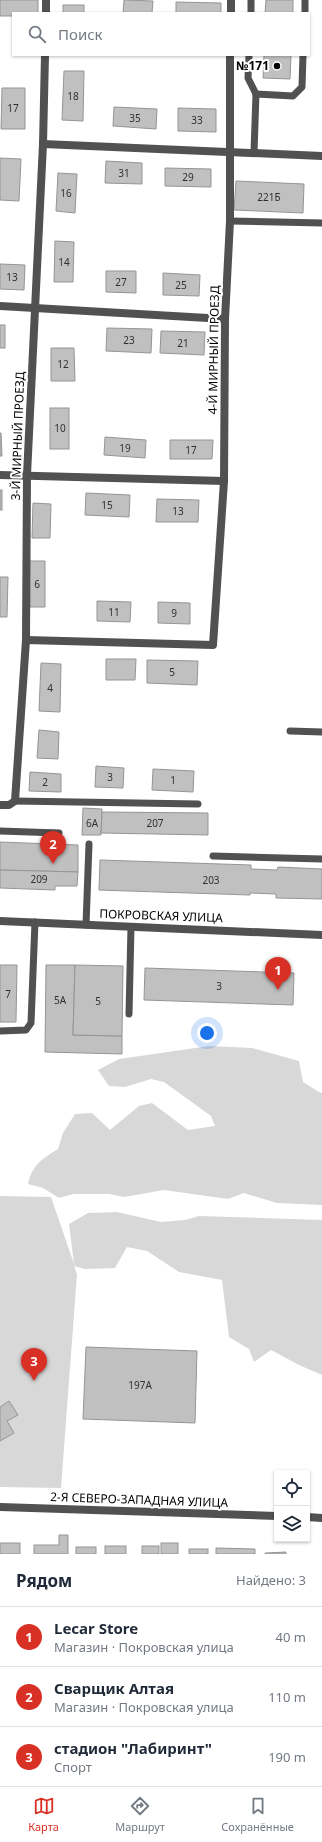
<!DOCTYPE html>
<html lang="ru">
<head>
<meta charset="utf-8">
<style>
	body { margin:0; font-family:"Noto Sans",sans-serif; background:#f2f2f3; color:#1f2937 }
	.controls { position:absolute; right:12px; bottom:12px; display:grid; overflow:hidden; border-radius:0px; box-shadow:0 1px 3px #0004 }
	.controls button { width:36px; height:36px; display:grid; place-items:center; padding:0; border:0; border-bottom:1px solid #e0e1e3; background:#fff; color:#1f2937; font:20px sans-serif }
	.you { position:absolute; left:207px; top:1033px; width:14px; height:14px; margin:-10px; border:3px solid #fff; border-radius:50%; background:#1a73e8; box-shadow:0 0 0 6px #1a73e833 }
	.badge { display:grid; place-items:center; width:26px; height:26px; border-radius:50%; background:#d93025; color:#fff; font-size:13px; font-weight:700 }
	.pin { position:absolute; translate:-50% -33px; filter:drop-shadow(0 1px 2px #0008) }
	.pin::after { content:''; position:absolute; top:21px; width:14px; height:12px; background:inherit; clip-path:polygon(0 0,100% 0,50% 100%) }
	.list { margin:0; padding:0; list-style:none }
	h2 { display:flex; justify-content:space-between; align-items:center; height:52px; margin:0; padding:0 16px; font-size:17px }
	h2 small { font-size:13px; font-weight:400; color:#747a83 }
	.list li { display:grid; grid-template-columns:26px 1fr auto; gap:12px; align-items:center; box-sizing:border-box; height:60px; padding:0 16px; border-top:1px solid #e0e1e3 }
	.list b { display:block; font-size:15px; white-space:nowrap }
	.list p { margin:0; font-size:13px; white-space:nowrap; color:#747a83 }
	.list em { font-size:13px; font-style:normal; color:#747a83 }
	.icon { flex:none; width:22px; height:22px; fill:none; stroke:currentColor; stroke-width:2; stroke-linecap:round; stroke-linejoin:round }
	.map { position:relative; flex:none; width:322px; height:1554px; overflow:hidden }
	.search { position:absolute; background:#fff; box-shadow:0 1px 3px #0004; left:12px; right:12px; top:12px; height:44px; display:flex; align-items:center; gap:10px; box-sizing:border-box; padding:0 14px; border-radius:0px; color:#747a83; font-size:15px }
	.sheet { height:232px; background:#fff }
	nav { display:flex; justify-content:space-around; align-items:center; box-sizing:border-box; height:56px; border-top:1px solid #e0e1e3; background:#fff; font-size:11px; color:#747a83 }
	nav a { display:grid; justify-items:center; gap:2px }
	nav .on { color:#d93025 }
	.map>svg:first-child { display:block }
</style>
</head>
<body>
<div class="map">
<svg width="322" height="1554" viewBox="0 0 322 1554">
	<rect width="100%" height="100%" fill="#fff"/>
	<g fill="#d8d8d8">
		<path d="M209 1046 252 1048 299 1061 303 1082 319 1092 322 1093V1205L277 1203 244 1193 228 1199 164 1190 124 1197 109 1194H73L59 1198 43 1188 28 1184C32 1165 42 1159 58 1149L63 1133 75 1114 92 1113 110 1130 139 1106 152 1103 188 1130 215 1126 211 1116 164 1082 151 1079 125 1087 109 1086 98 1070 119 1059Z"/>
		<polygon points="0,1196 51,1197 74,1264 69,1224 88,1213 117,1212 161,1222 185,1220 199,1216 322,1220 322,1375 299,1365 271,1350 254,1362 249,1349 229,1337 222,1280 179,1272 147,1251 127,1247 115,1268 85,1269 74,1266 77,1274 61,1488 0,1487"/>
	</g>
	<g fill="#c0c0c0" stroke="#959595">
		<polygon points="0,0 38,0 38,13 13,13 13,16 0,16"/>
		<polygon points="124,0 153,1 152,13 123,13"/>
		<polygon points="266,0 293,0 293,13 265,13"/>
		<polygon points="176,2 221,3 221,13 176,13"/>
		<rect x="63" y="5" width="21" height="8"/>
		<polygon points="264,55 291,55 290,79 263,78"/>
		<polygon points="64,71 84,71 83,121 62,120"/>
		<polygon points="2,88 25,88 25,129 1,129"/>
		<polygon points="114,107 157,109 156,129 113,126"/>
		<polygon points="178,108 216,109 216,132 178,131"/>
		<polygon points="0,158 21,159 19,201 0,200"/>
		<polygon points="106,161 142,163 142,184 105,183"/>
		<polygon points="165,168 211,169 211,187 165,186"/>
		<polygon points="58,173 77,174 75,213 56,211"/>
		<polygon points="236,181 304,184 303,213 234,210"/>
		<polygon points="55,241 74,242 73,282 54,282"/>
		<polygon points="0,264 25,265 24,290 0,289"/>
		<polygon points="106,271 136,271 136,293 106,292"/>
		<polygon points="163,273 200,275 199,296 163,295"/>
		<rect x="0" y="325" width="5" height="23"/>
		<polygon points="107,328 152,329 151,353 106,351"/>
		<polygon points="161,331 205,332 204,355 160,353"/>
		<polygon points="51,348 74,348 75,381 51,381"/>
		<rect x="50" y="408" width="19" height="41"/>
		<polygon points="0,433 1,433 2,456 0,456"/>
		<polygon points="105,437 146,440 145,458 104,455"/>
		<polygon points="170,440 213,440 212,459 170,459"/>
		<rect x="0" y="490" width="2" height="20"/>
		<polygon points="86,493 130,495 129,517 85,515"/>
		<polygon points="157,499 199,500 198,522 156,522"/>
		<polygon points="33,503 51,504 50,538 32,538"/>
		<polygon points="29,561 45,561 45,607 30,607"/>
		<polygon points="0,577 8,577 7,617 0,617"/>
		<polygon points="97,601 131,602 130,622 97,621"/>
		<polygon points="158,602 190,603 190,624 158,623"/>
		<polygon points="106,659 136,659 135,680 106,680"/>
		<polygon points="147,660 198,661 197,685 147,683"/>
		<polygon points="41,663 61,664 60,712 39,711"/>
		<polygon points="39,730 59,732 58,759 37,758"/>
		<polygon points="96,766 124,768 123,788 95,787"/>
		<polygon points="153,769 194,771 193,792 152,790"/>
		<polygon points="30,772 61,774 61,792 29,791"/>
		<polygon points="83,808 102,809 101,835 82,835"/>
		<polygon points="102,812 208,813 208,835 101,833"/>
		<polygon points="0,842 78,845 78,872 0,870"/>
		<polygon points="100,860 251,865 251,869 277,870 278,867 322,869 322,899 276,898 276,894 250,893 250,895 99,890"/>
		<polygon points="0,870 78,872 77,886 55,886 55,890 0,888"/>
		<polygon points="0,965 17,965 16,1022 0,1022"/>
		<polygon points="46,965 75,965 73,1035 122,1036 122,1054 45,1052"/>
		<polygon points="75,965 123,966 122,1036 73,1035"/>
		<polygon points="145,968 294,973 293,1005 144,1000"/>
		<polygon points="86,1347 197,1351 195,1423 83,1419"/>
		<polygon points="9,1401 18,1415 7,1421 14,1433 0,1441 0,1407"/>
		<polygon points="59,1535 68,1535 68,1554 34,1554 34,1545 59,1545"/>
		<rect x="0" y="1543" width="20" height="11"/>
		<rect x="161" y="1543" width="17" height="11"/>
		<rect x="105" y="1546" width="21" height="8"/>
		<rect x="142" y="1546" width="17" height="8"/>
		<rect x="76" y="1547" width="20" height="7"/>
		<polygon points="216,1548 255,1549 255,1554 216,1554"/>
		<rect x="189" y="1549" width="19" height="5"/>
		<polygon points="286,1552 286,1554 265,1554 265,1553"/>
	</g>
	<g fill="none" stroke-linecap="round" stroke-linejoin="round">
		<g stroke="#515151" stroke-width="7">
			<polyline points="251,13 251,0"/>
			<polyline points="305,13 305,0"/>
			<polyline points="249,55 248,78 256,94 254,152"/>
			<polyline points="256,94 293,96 302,87 303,55"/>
			<polyline points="230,221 322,223"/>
			<polyline points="290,731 322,732"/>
			<polyline points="15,801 198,804"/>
			<polyline points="0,831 59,833"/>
			<polyline points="213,856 322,859"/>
			<polyline points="86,925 89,844"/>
			<polyline points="129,1014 131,927"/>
			<polyline points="0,1031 26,1030 31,1023 35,922"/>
		</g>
		<g stroke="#515151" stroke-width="8">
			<polyline points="46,13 46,0"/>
			<polyline points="231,13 231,0"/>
			<polyline points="43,144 322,156"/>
			<polyline points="0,306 225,319"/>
			<polyline points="0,475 224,481"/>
			<polyline points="26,640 213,645 224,481 225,319 230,221 230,55"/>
			<polyline points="0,805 9,805 15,801 26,640 27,475 43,144 45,55"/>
			<polyline points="0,1507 277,1516"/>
			<polyline points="307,1517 322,1518"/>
		</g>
		<polyline stroke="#515151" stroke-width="8" points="0,921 322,935"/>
	</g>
	<circle fill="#000" stroke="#fff" stroke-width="1.5" cx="277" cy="66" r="4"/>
	<g text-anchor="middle" stroke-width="4" stroke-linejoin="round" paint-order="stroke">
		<g font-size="10" fill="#303030">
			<text x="73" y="100">18</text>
			<text x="13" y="112">17</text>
			<text x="135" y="122">35</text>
			<text x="197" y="124">33</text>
			<text x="124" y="177">31</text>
			<text x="188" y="181">29</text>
			<text x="66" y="197">16</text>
			<text x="269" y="201">221Б</text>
			<text x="64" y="266">14</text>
			<text x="12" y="281">13</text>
			<text x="121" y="286">27</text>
			<text x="181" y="289">25</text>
			<text x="129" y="344">23</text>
			<text x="183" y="347">21</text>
			<text x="63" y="368">12</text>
			<text x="60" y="432">10</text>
			<text x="125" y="452">19</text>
			<text x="191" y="454">17</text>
			<text x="107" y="509">15</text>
			<text x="178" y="515">13</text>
			<text x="37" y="588">6</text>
			<text x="114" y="616">11</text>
			<text x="174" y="617">9</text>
			<text x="172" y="676">5</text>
			<text x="50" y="692">4</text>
			<text x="110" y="781">3</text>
			<text x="173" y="784">1</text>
			<text x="45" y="786">2</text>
			<text x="92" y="827">6А</text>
			<text x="155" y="827">207</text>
			<text x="39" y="883">209</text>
			<text x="211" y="884">203</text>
			<text x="219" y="990">3</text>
			<text x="8" y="998">7</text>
			<text x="60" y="1004">5А</text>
			<text x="98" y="1005">5</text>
			<text x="140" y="1389">197А</text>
		</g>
		<g font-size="12" font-weight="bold" fill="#000" stroke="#fff" text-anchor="end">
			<text x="269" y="70">№171</text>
		</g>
		<g font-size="12" fill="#000" stroke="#fff">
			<text transform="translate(214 350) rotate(-89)" y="4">4-Й МИРНЫЙ ПРОЕЗД</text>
			<text transform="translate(18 436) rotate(-88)" y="4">3-Й МИРНЫЙ ПРОЕЗД</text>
			<text transform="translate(161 916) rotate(2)" y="4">ПОКРОВСКАЯ УЛИЦА</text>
			<text transform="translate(139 1500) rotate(2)" y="4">2-Я СЕВЕРО-ЗАПАДНАЯ УЛИЦА</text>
		</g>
	</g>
</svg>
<div class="controls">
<button><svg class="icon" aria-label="locate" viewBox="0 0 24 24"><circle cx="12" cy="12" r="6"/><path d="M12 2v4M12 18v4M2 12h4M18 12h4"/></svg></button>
<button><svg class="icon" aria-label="layers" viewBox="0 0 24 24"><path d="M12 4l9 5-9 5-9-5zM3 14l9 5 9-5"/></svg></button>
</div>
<div class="you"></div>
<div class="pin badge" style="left:278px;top:990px">1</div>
<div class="pin badge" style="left:53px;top:864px">2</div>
<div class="pin badge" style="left:34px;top:1381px">3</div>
<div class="search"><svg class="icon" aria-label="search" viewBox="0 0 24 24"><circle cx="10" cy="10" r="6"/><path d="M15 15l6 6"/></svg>Поиск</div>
</div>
<section class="sheet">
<h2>Рядом<small>Найдено: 3</small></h2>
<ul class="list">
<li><span class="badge">1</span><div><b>Lecar Store</b><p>Магазин · Покровская улица</p></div><em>40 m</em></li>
<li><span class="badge">2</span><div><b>Сварщик Алтая</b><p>Магазин · Покровская улица</p></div><em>110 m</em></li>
<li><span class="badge">3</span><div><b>стадион &quot;Лабиринт&quot;</b><p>Спорт</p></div><em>190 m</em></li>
</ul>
</section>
<nav>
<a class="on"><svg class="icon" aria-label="map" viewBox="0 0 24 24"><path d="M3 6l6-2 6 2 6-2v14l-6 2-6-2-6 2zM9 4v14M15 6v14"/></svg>Карта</a>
<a><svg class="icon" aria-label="directions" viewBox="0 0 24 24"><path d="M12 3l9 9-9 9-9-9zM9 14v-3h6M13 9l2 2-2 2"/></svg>Маршрут</a>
<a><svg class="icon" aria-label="saved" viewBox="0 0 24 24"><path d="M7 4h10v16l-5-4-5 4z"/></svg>Сохранённые</a>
</nav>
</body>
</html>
